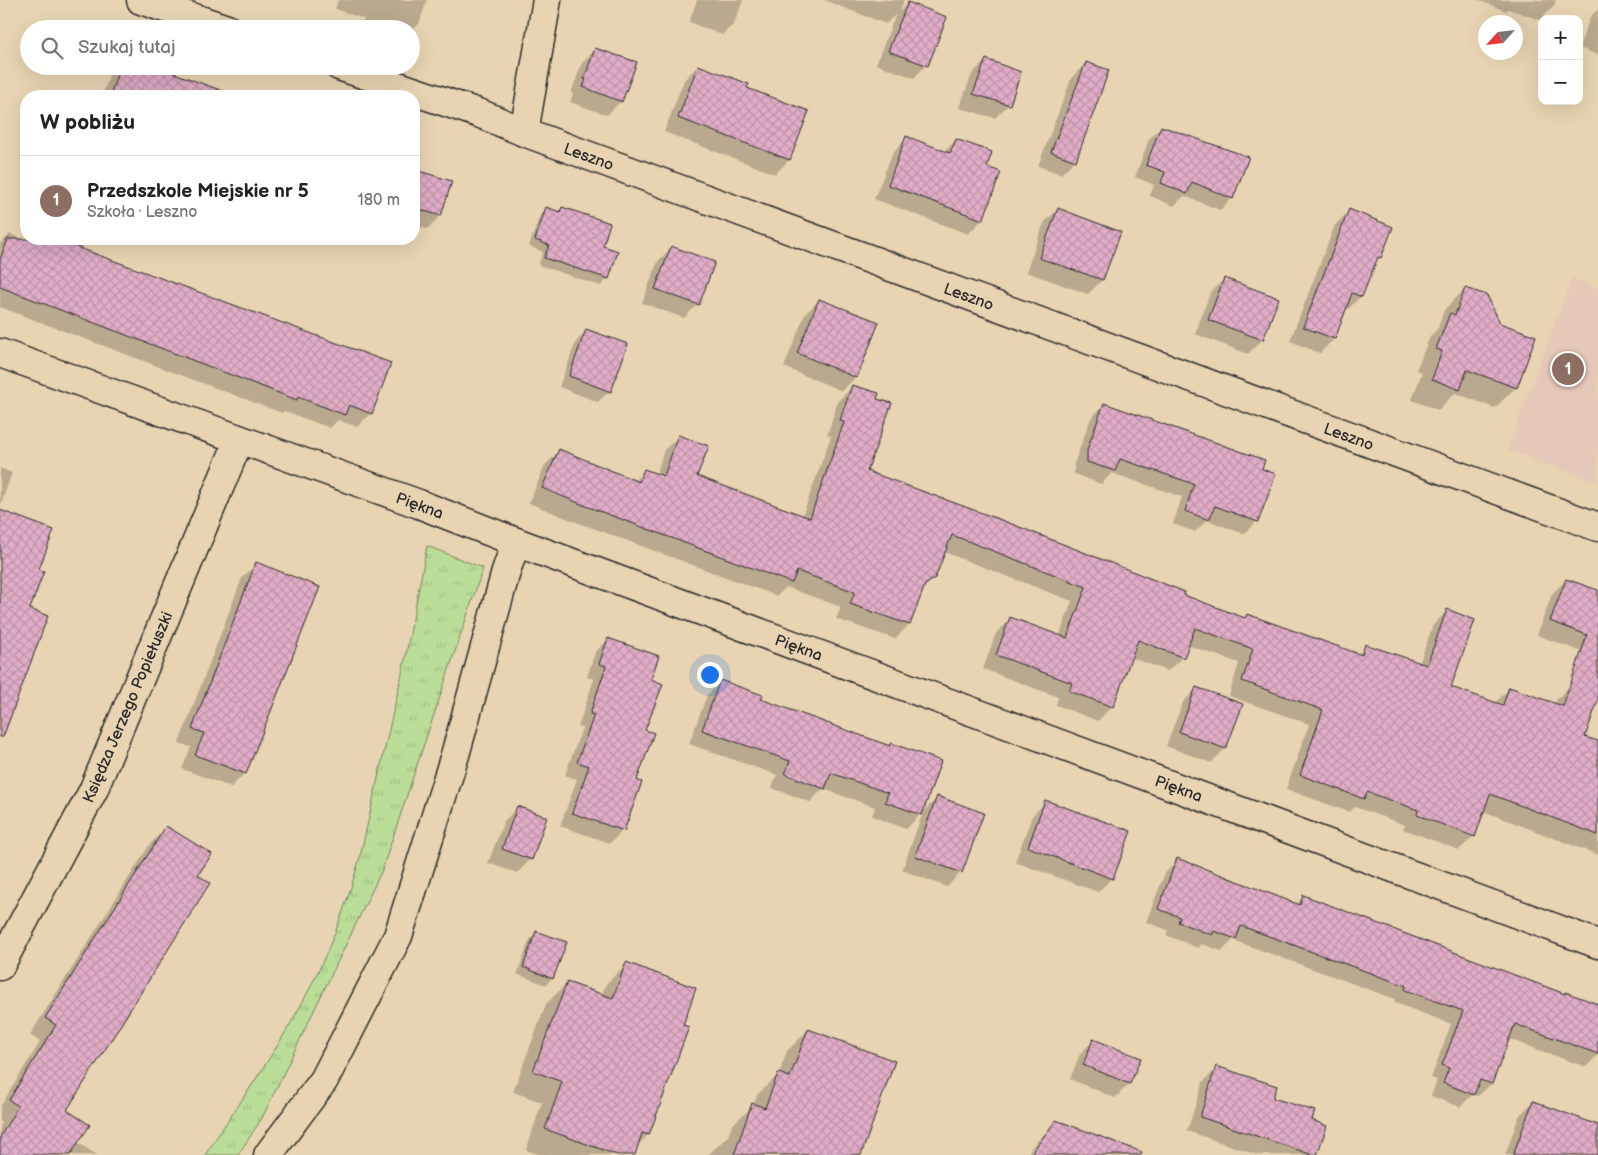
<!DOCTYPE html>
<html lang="pl">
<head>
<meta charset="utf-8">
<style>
	body { margin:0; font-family:"Balsamiq Sans",sans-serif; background:#f2f2f2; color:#222 }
	.controls { position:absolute; right:15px; top:15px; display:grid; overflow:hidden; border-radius:10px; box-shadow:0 5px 20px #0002 }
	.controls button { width:45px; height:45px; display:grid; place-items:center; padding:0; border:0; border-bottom:1px solid #e0e0e0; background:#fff; color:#222; font:25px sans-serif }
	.compass { position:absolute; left:1478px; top:15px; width:45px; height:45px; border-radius:50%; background:#fff; box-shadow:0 5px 20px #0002; rotate:243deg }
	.you { position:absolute; left:709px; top:674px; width:18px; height:18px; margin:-12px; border:4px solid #fff; border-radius:50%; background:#1a73e8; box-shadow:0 0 0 8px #1a73e833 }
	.badge { display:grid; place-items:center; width:32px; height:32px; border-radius:50%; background:#ea580c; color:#fff; font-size:16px; font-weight:700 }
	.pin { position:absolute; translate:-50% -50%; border:2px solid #fff; box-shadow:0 1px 5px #0006 }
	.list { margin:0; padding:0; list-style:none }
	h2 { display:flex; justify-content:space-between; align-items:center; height:65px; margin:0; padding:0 20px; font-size:21px }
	h2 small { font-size:16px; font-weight:400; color:#767676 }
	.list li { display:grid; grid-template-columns:32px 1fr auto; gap:15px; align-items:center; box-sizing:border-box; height:90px; padding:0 20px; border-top:1px solid #e0e0e0 }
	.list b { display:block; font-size:19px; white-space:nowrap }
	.list p { margin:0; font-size:16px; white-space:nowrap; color:#767676 }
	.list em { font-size:16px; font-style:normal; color:#767676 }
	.icon { flex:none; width:28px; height:28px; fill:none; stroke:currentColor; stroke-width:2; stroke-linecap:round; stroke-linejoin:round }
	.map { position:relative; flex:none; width:1598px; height:1155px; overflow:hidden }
	.search { position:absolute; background:#fff; box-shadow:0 5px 20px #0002; left:20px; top:20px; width:400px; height:55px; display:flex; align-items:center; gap:12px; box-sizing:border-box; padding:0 18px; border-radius:28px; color:#767676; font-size:19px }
	.panel { position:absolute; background:#fff; box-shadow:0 5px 20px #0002; left:20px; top:90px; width:400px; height:155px; border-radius:20px }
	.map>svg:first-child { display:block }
</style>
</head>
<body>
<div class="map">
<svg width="1598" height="1155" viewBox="0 0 1598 1155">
	<defs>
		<pattern id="grass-tufts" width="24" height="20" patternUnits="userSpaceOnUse" patternTransform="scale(1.25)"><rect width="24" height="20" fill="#badd97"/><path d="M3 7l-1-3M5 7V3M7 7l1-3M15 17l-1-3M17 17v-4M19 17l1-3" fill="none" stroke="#a0be82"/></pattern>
		<pattern id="building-cross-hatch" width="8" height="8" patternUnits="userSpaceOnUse" patternTransform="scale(1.25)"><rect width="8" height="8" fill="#e0acc6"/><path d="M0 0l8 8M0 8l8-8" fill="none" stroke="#c094aa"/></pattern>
	</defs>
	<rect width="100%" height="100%" fill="#e8d4b2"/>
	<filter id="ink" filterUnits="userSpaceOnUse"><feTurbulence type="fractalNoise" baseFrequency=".02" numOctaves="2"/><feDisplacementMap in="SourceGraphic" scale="10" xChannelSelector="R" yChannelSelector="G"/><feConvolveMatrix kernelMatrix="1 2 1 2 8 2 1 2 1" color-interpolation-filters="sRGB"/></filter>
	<g filter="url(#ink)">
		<polygon fill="#e6c8b8" points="1572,278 1598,288 1598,483 1507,450"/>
		<path fill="url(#grass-tufts)" stroke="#728461" d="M427 546 483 568 382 870 262 1118 238 1155H205C237 1106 273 1057 301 1005 327 958 346 908 360 857L405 660Z"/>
		<g fill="#0003">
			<polygon points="338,0 427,0 419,24 411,31 411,29 379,29 362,23 364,19 335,9"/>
			<polygon points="697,0 743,0 734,24 722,35 689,22"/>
			<polygon points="824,0 904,0 900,11 908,3 926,65 914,78 876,64 896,14 886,24"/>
			<polygon points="1478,0 1556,0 1554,6 1540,20 1508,9 1506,11"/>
			<polygon points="1597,10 1598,10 1598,55 1579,48 1590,17"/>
			<polygon points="596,49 621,101 607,115 570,102 573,94 571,93 582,63"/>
			<polygon points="986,60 1009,104 995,118 959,108 972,74"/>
			<polygon points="1086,63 1075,160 1061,174 1038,166 1072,77"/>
			<polygon points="115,66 150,66 231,96 102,96 111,70"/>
			<polygon points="698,66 789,160 775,174 664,132 684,80"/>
			<polygon points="1161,127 1232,198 1220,210 1184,196 1174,206 1150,196 1154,185 1135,177 1149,139"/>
			<polygon points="907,138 944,152 956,140 985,168 999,173 982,220 968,234 874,199 893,152"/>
			<polygon points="414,170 450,181 440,216 427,229 414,225"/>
			<polygon points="563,208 601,247 617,252 607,279 601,286 538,265 543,252 529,246 540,215 547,209 558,213"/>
			<polygon points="1058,209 1102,280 1088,294 1026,272 1044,223"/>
			<polygon points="1349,211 1380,257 1375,262 1361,296 1347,310 1345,309 1334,339 1320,353 1290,341 1335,225"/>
			<polygon points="10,234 26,240 27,239 86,239 82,250 371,413 357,427 338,420 330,428 284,411 282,413 0,307 0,244"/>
			<polygon points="672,247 698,304 684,318 642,303 658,261"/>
			<polygon points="1224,279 1277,299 1262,340 1248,354 1195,334 1210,293"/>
			<polygon points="1465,289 1516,387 1495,408 1455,393 1438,410 1412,400 1422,372 1416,370 1430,336 1438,328 1444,310"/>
			<polygon points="819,300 856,377 842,391 784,367 805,314"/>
			<polygon points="587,330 610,391 598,402 559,387 576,342"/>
			<polygon points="853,386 866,471 1244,619 1248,615 1357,655 1366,646 1419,664 1433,625 1447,611 1449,688 1495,703 1509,689 1555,704 1557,699 1571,684 1598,694 1583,737 1598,743 1598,855 1483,811 1474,836 1459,850 1403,829 1405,825 1355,807 1349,812 1286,789 1309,724 1229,696 1239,663 1187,645 1182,657 1168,671 1130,657 1112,706 1098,721 1056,705 1058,697 983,669 996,633 1011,619 1059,637 1072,601 944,552 934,578 922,589 909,625 895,639 836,619 841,607 786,587 777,596 571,520 529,503 545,465 559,451 634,481 644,471 656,475 664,450 679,436 696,476 802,517 831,436 827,435 838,401"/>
			<polygon points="1104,405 1260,470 1257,521 1244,534 1207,520 1195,532 1173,524 1182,497 1112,473 1101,484 1074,474 1074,464 1091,418"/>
			<polygon points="0,468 12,473 0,506"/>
			<polygon points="256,564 245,773 231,787 182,769 191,747 179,743 242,578"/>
			<polygon points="1566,580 1598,592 1598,640 1585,653 1537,635 1552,594"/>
			<polygon points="609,639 649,680 644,730 636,781 623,830 610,843 560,826 577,779 565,775 582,728 578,727 594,679 587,677 595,652"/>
			<polygon points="721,681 760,699 888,747 891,744 921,814 937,798 961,872 947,887 902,870 923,812 906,829 872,816 875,807 823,789 810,802 772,788 777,775 689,744 707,695"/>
			<polygon points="1197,688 1241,705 1225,749 1211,763 1166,746 1183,702"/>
			<polygon points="1046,802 1112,878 1098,892 1015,862 1032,816"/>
			<polygon points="518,807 531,859 517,873 488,863 504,821"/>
			<polygon points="166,828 197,876 65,1111 77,1142 97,1155 0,1155 0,1127 2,1123 0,1121 0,1107 40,1042 30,1035 150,844"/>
			<polygon points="1178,860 1296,904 1304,897 1564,995 1598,1005 1598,1055 1586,1067 1508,1039 1491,1084 1478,1096 1473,1094 1460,1107 1431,1096 1437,1080 1431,1078 1451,1024 1393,1002 1395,999 1233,940 1222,951 1202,944 1198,948 1166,935 1168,930 1146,922 1165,873"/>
			<polygon points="537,933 552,978 546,985 517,974 530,939"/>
			<polygon points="626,964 681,1025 648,1135 636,1147 633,1155 541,1155 526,1150 542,1102 513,1092 546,1004 567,983 601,996 606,984"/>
			<polygon points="808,1030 859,1155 708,1155 728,1136 732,1125 754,1105 757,1095 779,1074 787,1051"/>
			<polygon points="1094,1040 1129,1084 1115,1098 1070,1079 1080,1054"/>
			<polygon points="1217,1068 1271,1099 1316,1155 1258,1155 1187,1131 1203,1082"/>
			<polygon points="1533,1102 1598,1126 1598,1155 1505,1155 1519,1116"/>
			<polygon points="1057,1122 1146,1155 1026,1155 1036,1142"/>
		</g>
		<g fill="url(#building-cross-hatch)" stroke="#2b2b2b">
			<polygon points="908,2 947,17 928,66 888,51"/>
			<polygon points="595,48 637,62 622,102 583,87 586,79 584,79"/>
			<polygon points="986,59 1021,72 1010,105 973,94"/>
			<polygon points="1086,62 1109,70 1076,161 1051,152"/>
			<polygon points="698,65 749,84 747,88 809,111 790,160 678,118"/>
			<polygon points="120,66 155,66 228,93 227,96 110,96"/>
			<polygon points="1161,126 1249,157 1233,199 1192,182 1187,194 1161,183 1165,172 1146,165"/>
			<polygon points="906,136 950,153 956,139 992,152 987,167 1001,172 983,220 888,185"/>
			<polygon points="419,171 452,181 441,216 414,208 414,187"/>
			<polygon points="546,207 560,212 562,207 610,223 603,246 618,251 609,279 544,258 549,245 535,240"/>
			<polygon points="1058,208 1121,232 1103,280 1039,258"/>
			<polygon points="1349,209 1393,227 1381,258 1378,257 1362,297 1352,293 1335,339 1303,327"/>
			<polygon points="8,239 55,239 391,363 372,414 349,405 345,415 298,397 297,400 0,287 0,259"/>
			<polygon points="671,246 715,262 699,305 655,289"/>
			<polygon points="1224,278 1279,298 1263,340 1208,320"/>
			<polygon points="1465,288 1487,295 1500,323 1536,336 1517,388 1467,370 1460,390 1432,379 1442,351 1436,349 1450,313 1455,315"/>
			<polygon points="819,299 879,322 857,378 797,353"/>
			<polygon points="586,329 628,344 611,392 569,376"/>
			<polygon points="852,385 879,393 877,399 892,403 867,471 1004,521 1185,592 1184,595 1245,618 1247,614 1362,655 1365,644 1427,665 1447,609 1475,620 1451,687 1503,705 1509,687 1563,706 1587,635 1550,621 1566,579 1598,590 1598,700 1585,737 1598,741 1598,835 1490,794 1475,837 1417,815 1418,810 1367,792 1364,799 1300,775 1323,710 1242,681 1253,649 1195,628 1184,658 1138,640 1113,707 1069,691 1072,683 996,655 1010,617 1067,638 1086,587 952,535 935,578 925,585 910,625 850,604 855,592 797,571 792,583 586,506 542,488 559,449 639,482 644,469 664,476 678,435 709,446 697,476 810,518 844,422 840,420"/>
			<polygon points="1104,403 1265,460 1262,469 1276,474 1258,522 1215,506 1209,520 1185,511 1194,484 1120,459 1115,471 1087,462 1087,450"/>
			<polygon points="0,510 54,530 39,569 44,571 30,609 48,616 3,737 0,737"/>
			<polygon points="256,562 320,587 246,774 195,755 204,733 192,729"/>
			<polygon points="608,638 659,656 651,679 663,684 645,730 654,733 637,780 642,782 624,831 572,813 589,766 577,762 594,715 590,714 606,666 599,664"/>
			<polygon points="720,680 763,695 761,699 890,746 891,743 941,761 922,815 885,802 888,793 831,773 825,789 785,774 790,761 702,730"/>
			<polygon points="1196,687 1243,704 1226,749 1179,732"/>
			<polygon points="937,796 984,813 962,873 915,856"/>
			<polygon points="1045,800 1131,831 1113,879 1028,847"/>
			<polygon points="517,806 547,817 532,860 502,849"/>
			<polygon points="166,826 212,854 198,875 210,883 67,1110 90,1125 70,1155 0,1155 0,1137 18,1106 9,1100 56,1025 45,1018"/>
			<polygon points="1177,858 1300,905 1303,895 1565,994 1565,992 1598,1004 1598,1054 1515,1024 1492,1084 1480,1080 1474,1095 1443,1083 1449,1068 1442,1065 1463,1011 1405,990 1406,986 1241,926 1236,939 1214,931 1212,935 1178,922 1180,917 1158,909"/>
			<polygon points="536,931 567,942 553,979 523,967"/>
			<polygon points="626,962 696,988 683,1025 689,1027 649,1135 642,1133 635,1155 617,1155 545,1129 562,1082 533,1071 567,982 613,998"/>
			<polygon points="808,1029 895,1061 861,1155 734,1155 752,1103 765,1108 778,1073 790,1077"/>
			<polygon points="1093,1039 1141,1058 1130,1084 1083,1065"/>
			<polygon points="1216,1066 1277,1086 1273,1098 1315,1111 1312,1120 1327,1126 1317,1155 1313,1155 1200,1117"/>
			<polygon points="1533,1101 1598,1125 1598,1155 1513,1155"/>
			<polygon points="1056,1120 1142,1152 1141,1155 1030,1155"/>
		</g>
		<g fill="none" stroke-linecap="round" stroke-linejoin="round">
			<g stroke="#2b2b2b" stroke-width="31">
				<g id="street">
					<polyline points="141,0 227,29"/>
					<polyline points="339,66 481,114 524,132 1598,527"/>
					<polyline points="524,132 547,0"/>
					<polyline points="0,353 419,504 516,542 1598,944"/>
					<polyline points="0,966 93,791 239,440"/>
					<polyline points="268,1155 324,1080 398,936 455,755 507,568 516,542"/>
				</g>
			</g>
			<use href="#street" stroke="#e8d4b2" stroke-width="28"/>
		</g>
	</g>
	<g text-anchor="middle" stroke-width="4.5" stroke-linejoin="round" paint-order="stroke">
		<g font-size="16" fill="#2b2b2b" stroke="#e8d4b2">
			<text transform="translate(589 156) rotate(20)" y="6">Leszno</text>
			<text transform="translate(969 296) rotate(20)" y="6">Leszno</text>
			<text transform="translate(1349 436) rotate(20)" y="6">Leszno</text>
			<text transform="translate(420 505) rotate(20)" y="6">Piękna</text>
			<text transform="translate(799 647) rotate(20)" y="6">Piękna</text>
			<text transform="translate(127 707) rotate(-67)" y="6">Księdza Jerzego Popiełuszki</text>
			<text transform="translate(1179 788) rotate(20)" y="6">Piękna</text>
		</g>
	</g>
</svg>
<div class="controls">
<button>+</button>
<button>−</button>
</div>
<svg class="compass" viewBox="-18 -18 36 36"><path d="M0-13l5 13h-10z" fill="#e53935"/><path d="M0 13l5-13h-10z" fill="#767676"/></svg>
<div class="you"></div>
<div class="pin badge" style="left:1568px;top:369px;background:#8d6e63">1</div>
<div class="search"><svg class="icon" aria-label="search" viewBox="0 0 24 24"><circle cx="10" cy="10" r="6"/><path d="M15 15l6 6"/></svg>Szukaj tutaj</div>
<section class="panel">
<h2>W pobliżu<small></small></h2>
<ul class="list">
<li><span class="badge" style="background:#8d6e63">1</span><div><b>Przedszkole Miejskie nr 5</b><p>Szkoła · Leszno</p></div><em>180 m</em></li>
</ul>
</section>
</div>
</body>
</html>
